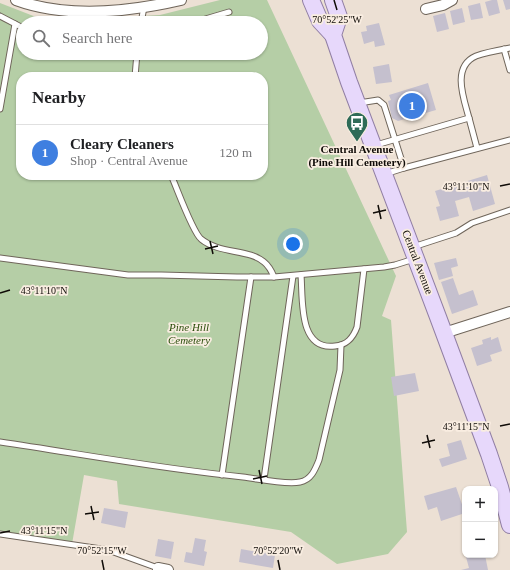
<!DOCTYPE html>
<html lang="en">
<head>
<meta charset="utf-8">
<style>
	body { margin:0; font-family:Georgia,serif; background:#f2f2f2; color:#202124 }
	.controls { position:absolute; right:12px; bottom:12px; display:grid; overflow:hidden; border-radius:8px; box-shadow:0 1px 3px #0004 }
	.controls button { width:36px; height:36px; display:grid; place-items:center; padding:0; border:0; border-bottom:1px solid #e0e0e0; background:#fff; color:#202124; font:20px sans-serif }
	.you { position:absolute; left:293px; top:244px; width:14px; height:14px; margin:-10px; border:3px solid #fff; border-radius:50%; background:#1a73e8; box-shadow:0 0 0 6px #1a73e833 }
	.badge { display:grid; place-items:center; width:26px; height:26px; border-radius:50%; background:#2563eb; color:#fff; font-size:13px; font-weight:700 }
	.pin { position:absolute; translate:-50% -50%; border:2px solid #fff; box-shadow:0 1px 4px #0006 }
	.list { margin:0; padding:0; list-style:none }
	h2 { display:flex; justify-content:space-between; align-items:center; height:52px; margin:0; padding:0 16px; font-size:17px }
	h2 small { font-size:13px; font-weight:400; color:#757577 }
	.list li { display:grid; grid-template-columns:26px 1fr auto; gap:12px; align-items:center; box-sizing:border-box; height:56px; padding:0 16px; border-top:1px solid #e0e0e0 }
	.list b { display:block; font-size:15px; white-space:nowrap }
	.list p { margin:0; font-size:13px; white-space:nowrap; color:#757577 }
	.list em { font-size:13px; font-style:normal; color:#757577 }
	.icon { flex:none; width:22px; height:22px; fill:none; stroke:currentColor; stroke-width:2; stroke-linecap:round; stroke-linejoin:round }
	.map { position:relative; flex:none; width:510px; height:570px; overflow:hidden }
	.search { position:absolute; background:#fff; box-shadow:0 1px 3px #0004; left:16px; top:16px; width:252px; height:44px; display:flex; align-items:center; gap:10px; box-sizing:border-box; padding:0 14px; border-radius:22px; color:#757577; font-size:15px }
	.panel { position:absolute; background:#fff; box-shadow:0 1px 3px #0004; left:16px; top:72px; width:252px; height:108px; border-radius:16px }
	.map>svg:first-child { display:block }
</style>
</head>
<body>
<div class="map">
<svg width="510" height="570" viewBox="0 0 510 570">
	<rect width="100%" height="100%" fill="#ece0d4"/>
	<path fill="#b5cea6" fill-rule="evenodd" d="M220 0H267L396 276 382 316 391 320 407 532 388 554 337 564 291 532 119 504 117 481 84 475 72 544 0 531V3L36 17 94 19 160 15ZM23 23H261V53H23ZM21 77H263V175H21Z"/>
	<g fill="#c5c0ce">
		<polygon points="492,0 497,0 500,13 489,16 485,2"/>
		<polygon points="503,0 510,0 510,9 506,10"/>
		<polygon points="480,3 483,18 471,20 468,6"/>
		<polygon points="462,8 465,22 453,25 450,11"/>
		<polygon points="445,13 449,29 437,32 433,16"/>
		<polygon points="379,23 385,45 375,47 374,41 364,44 361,32 367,31 366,26"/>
		<polygon points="389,64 392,82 376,84 373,67"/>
		<polygon points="428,83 436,110 398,121 392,118 388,101 391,100 389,95"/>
		<polygon points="487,175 495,204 473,211 469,197 455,201 459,216 440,221 436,207 440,206 435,191"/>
		<polygon points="456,258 458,266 451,268 453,276 439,280 434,263"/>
		<polygon points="453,278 459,295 473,290 478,305 452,314 441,282"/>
		<polygon points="491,337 491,340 498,337 502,351 490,355 492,361 477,366 471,348 483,344 482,340"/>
		<polygon points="415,373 419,391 394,396 391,377"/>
		<polygon points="461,440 467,459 442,467 439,459 450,456 447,444"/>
		<polygon points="456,487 465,513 441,521 437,507 428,510 424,496"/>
		<polygon points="104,508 128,512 125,528 101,523"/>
		<polygon points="195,538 206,540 204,551 207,552 204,566 184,562 186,552 192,553"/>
		<polygon points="158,539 174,542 171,559 155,556"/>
		<polygon points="241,549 275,555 273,568 239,562"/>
		<polygon points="476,555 485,555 488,570 461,570 469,568 466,557"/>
	</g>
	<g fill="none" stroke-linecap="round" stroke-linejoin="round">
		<g stroke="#6f655a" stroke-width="7">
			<g id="service">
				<polyline points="0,16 23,28"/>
				<polyline points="141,23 144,7"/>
				<polyline points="192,23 229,12"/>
				<polyline points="504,49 510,70"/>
				<polyline points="135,77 137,53"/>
				<polyline points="359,103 378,100 384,105 404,168 385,174"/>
				<polyline points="0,109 15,24"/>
				<polyline points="469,118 477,148"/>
				<path d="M376 145 469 118C464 99 451 67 476 56 487 52 499 50 510 48"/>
				<polyline points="404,168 510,140"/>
				<path d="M171 175C177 188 192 231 201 239 219 254 249 249 264 262 269 266 272 272 274 277"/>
				<polyline points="413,247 456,233 472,223 510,210"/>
				<polyline points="0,258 128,275 161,275 237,277 274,277 384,267 395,265 414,259"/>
				<path d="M301 275C303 299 298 351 335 346 347 345 353 338 357 327L364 269"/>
				<path d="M0 442C81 454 162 469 243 477 259 479 286 485 300 482 311 480 315 470 319 460L340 370 341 345"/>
				<polyline points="222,475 251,277"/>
				<polyline points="264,479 293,276"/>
				<polyline points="0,534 108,550 158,568"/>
			</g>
		</g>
		<g stroke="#6f655a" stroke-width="12">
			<g id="minor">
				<path d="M16 0C68 19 129 12 181 0"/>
				<polyline points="426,9 443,5 452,0"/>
				<polyline points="444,333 510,312"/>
				<polyline points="158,570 158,568 168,570"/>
			</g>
		</g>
		<g stroke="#917fa4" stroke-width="18">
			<g id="primary">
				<polyline points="311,0 320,21 333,35"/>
				<polyline points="333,0 339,17 333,35 349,82 438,317 489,454 500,487 510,525"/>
			</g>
		</g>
		<use href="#service" stroke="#fff" stroke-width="5"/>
		<use href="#minor" stroke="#fff" stroke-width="10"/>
		<use href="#primary" stroke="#e7d8fb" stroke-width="16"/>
	</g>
	<path fill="none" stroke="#0f0b07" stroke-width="1.5" d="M334 0 337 10M500 186 510 184M378 205 381 219M373 213 386 210M210 241 213 254M205 249 218 246M0 293 10 290M500 426 510 424M427 435 430 448M422 443 435 440M259 470 262 484M253 479 267 476M91 506 94 520M85 514 99 512M0 533 10 531M102 560 104 570M278 560 280 570"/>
	<defs>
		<g id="bus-pin" transform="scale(1.15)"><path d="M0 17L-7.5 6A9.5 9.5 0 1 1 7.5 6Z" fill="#2e6b57" stroke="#f9ede1"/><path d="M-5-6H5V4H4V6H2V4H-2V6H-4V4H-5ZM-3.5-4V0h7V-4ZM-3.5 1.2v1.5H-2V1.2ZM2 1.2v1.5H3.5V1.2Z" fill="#fff"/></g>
	</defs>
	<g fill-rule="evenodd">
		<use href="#bus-pin" x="357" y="123"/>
	</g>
	<g text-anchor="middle" stroke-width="3.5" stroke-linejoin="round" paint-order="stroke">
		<g font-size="11" font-weight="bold" fill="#0f0b07" stroke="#f9ede1">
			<text x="357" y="153">Central Avenue<tspan x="357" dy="13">(Pine Hill Cemetery)</tspan></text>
		</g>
		<g font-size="11" fill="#0f0b07" stroke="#f9ede1">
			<text transform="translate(418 262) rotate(69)" y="4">Central Avenue</text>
		</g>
		<g font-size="11" font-style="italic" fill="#294d0a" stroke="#f9ede1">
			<text x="189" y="331">Pine Hill<tspan x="189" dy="13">Cemetery</tspan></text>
		</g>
	</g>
	<g font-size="10" text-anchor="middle" fill="#0f0b07" stroke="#f9ede1" stroke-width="3.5" stroke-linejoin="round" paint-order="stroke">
		<text x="337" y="23">70°52'25"W</text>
		<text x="466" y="190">43°11'10"N</text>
		<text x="44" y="294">43°11'10"N</text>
		<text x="466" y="430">43°11'15"N</text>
		<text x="44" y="534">43°11'15"N</text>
		<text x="102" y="554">70°52'15"W</text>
		<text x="278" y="554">70°52'20"W</text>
	</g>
</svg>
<div class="controls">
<button>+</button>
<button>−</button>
</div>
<div class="you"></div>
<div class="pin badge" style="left:412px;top:106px;background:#3f7fe0">1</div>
<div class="search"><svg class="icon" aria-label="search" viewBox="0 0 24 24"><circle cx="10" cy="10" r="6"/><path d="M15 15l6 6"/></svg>Search here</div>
<section class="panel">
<h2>Nearby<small></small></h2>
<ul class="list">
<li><span class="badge" style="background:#3f7fe0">1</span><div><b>Cleary Cleaners</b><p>Shop · Central Avenue</p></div><em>120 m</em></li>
</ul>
</section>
</div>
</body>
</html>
